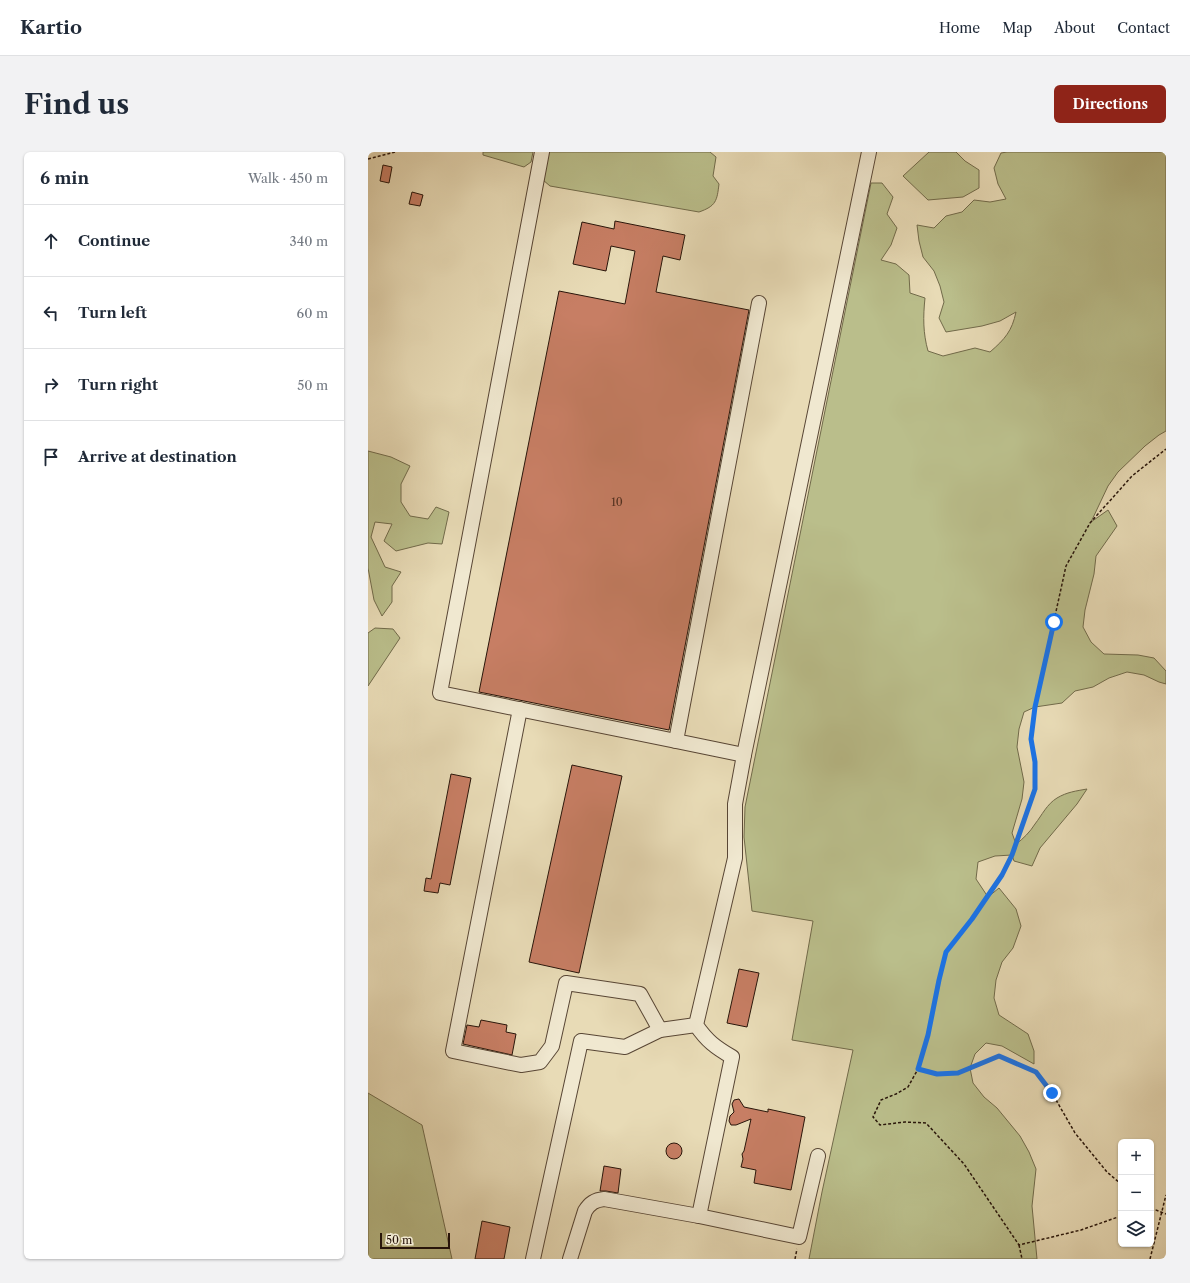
<!DOCTYPE html>
<html lang="en">
<head>
<meta charset="utf-8">
<style>
	body { margin:0; font-family:"Libre Caslon Text",serif; background:#f2f2f3; color:#1f2937 }
	.controls { position:absolute; right:12px; bottom:12px; display:grid; overflow:hidden; border-radius:6px; box-shadow:0 1px 3px #0004 }
	.controls button { width:36px; height:36px; display:grid; place-items:center; padding:0; border:0; border-bottom:1px solid #e0e1e3; background:#fff; color:#1f2937; font:20px sans-serif }
	.scale { position:absolute; left:12px; bottom:10px; width:70px; box-sizing:border-box; padding-left:4px; border:2px solid #28150a; border-top:0; font-size:11px; line-height:14px; white-space:nowrap; color:#28150a; -webkit-text-stroke:3px #f0e8d0; paint-order:stroke }
	.stop { position:absolute; width:12px; height:12px; margin:-9px; border:3px solid #1a73e8; border-radius:50%; background:#fff }
	.stop.end { background:#1a73e8; border-color:#fff; box-shadow:0 1px 4px #0008 }
	.list { margin:0; padding:0; list-style:none }
	h2 { display:flex; justify-content:space-between; align-items:center; height:52px; margin:0; padding:0 16px; font-size:17px }
	h2 small { font-size:13px; font-weight:400; color:#747a83 }
	.list li { display:grid; grid-template-columns:26px 1fr auto; gap:12px; align-items:center; box-sizing:border-box; height:72px; padding:0 16px; border-top:1px solid #e0e1e3 }
	.list b { display:block; font-size:15px; white-space:nowrap }
	.list em { font-size:13px; font-style:normal; color:#747a83 }
	.icon { flex:none; width:22px; height:22px; fill:none; stroke:currentColor; stroke-width:2; stroke-linecap:round; stroke-linejoin:round }
	.map { position:relative; flex:none; width:798px; height:1107px; overflow:hidden; border-radius:6px }
	header { display:flex; align-items:center; gap:24px; box-sizing:border-box; height:56px; padding:0 20px; background:#fff; border-bottom:1px solid #e0e1e3 }
	header strong { font-size:19px }
	nav { display:flex; gap:22px; margin-inline-start:auto; font-size:14px }
	.intro { display:flex; align-items:center; justify-content:space-between; box-sizing:border-box; height:96px; padding:0 24px }
	h1 { margin:0; font-size:28px }
	.button { padding:10px 18px; border-radius:6px; background:#8f2418; color:#fff; font-size:14px; font-weight:700 }
	main { display:flex; gap:24px; padding:0 24px }
	aside { flex:1; background:#fff; border-radius:6px; box-shadow:0 1px 3px #0004 }
	.map>svg:first-child { display:block }
</style>
</head>
<body>
<header>
<strong>Kartio</strong>
<nav><a>Home</a><a>Map</a><a>About</a><a>Contact</a></nav>
</header>
<div class="intro"><h1>Find us</h1><a class="button">Directions</a></div>
<main>
<aside>
<h2>6 min<small>Walk · 450 m</small></h2>
<ul class="list">
<li><svg class="icon" aria-label="ahead" viewBox="0 0 24 24"><path d="M12 20V5M6 11l6-6 6 6"/></svg><div><b>Continue</b></div><em>340 m</em></li>
<li><svg class="icon" aria-label="left" viewBox="0 0 24 24"><path d="M17 20v-9H6M10 6l-5 5 5 5"/></svg><div><b>Turn left</b></div><em>60 m</em></li>
<li><svg class="icon" aria-label="right" viewBox="0 0 24 24"><path d="M7 20v-9h11M14 6l5 5-5 5"/></svg><div><b>Turn right</b></div><em>50 m</em></li>
<li><svg class="icon" aria-label="arrive" viewBox="0 0 24 24"><path d="M6 21V4h12l-3 4 3 4H6"/></svg><div><b>Arrive at destination</b></div></li>
</ul>
</aside>
<div class="map">
<svg width="798" height="1107" viewBox="0 0 798 1107">
	<rect width="100%" height="100%" fill="#e8dbb6"/>
	<filter id="stains"><feTurbulence type="fractalNoise" baseFrequency=".005" numOctaves="4"/><feColorMatrix values="0 0 0 0 .2 0 0 0 0 .09 0 0 0 0 .02 0 0 0 .5 -.17"/></filter>
	<radialGradient id="worn" r=".72"><stop offset=".6" stop-color="#630" stop-opacity="0"/><stop offset="1" stop-color="#630" stop-opacity=".3"/></radialGradient>
	<g fill="#babe8b" stroke="#716a4a">
		<polygon points="115,0 165,0 163,10 156,15 115,3"/>
		<path d="M180 0H342L348 5 345 24 351 32C349 49 348 54 331 60L182 34 175 28Z"/>
		<polygon points="561,0 588,0 597,9 611,18 611,36 595,45 560,48 535,24"/>
		<path d="M639 0H798V279L791 283 777 294 750 320 740 334 723 370 740 358 749 374 728 404 726 422 717 458 715 475 723 490 736 502 770 503 786 506 798 519V532L791 530 776 523 759 520 741 526 725 535 707 539 694 551 667 555 656 560 651 577 649 595 656 630 654 647 644 681 648 692C655 687 662 680 667 672 674 663 679 652 689 646 699 640 708 639 719 637L709 652 672 696 664 714 646 709 644 703 627 704 610 710 608 727 620 745 631 736 648 757 653 774 645 796 634 810 628 828 626 846 631 863 660 882 666 899V912L634 894 618 891 607 902 602 916 605 931 616 945 629 956 652 984 661 1000 668 1017 664 1054 669 1107H441L454 1040 485 898 424 888 445 769 384 759 376 685 377 655 503 31H514L525 45 519 62 529 76 523 93 513 108 528 112 541 123 542 141 557 146C555 165 555 181 560 199L575 204 607 196 622 200C637 187 644 179 648 160L632 169 614 174 578 180 571 166 576 150 572 134 566 119 555 105 551 89 549 73 566 76 578 64 594 60 606 48 622 50 638 47 630 32 626 16 633 1Z"/>
		<polygon points="0,299 23,305 42,314 33,332 33,350 42,364 60,367 68,355 81,360 74,392 60,391 28,399 16,389 24,372 7,370 3,385 17,415 33,420 24,434 24,450 14,464 6,448 0,416"/>
		<polygon points="7,476 25,477 32,486 0,534 0,481"/>
		<polygon points="0,941 54,973 84,1107 0,1107"/>
	</g>
	<g fill="#c77e64" stroke="#28150a">
		<polygon points="15,13 24,15 21,31 12,29"/>
		<polygon points="44,40 55,43 52,54 41,52"/>
		<polygon points="247,69 317,83 312,108 295,104 288,140 381,158 301,578 111,540 191,139 257,152 267,99 243,94 238,119 205,112 214,70 246,77"/>
		<polygon points="204,613 254,624 211,821 161,810"/>
		<polygon points="83,622 103,626 82,733 72,731 70,741 56,739 58,726 63,727"/>
		<polygon points="371,817 391,821 379,875 359,871"/>
		<polygon points="113,868 139,873 138,880 148,882 144,903 95,892 99,873 111,875"/>
		<polygon points="371,947 376,955 400,960 400,957 437,965 423,1038 386,1031 388,1018 373,1015 375,1007 374,1002 376,999 383,967 368,973 363,973 361,969 362,964 366,960 364,952 366,948"/>
		<circle cx="306" cy="999" r="8"/>
		<polygon points="236,1014 253,1017 250,1041 238,1039 232,1039"/>
		<polygon points="114,1069 142,1075 136,1107 107,1107"/>
	</g>
	<g fill="none" stroke-linecap="round" stroke-linejoin="round">
		<g stroke="#584635" stroke-width="16">
			<g id="minor">
				<polyline points="174,0 72,541 308,589"/>
				<polyline points="152,557 85,899 153,913 172,910 184,894 198,831 272,842 292,878"/>
				<polyline points="376,603 308,589 391,151"/>
				<path d="M450 1004 431 1085 331 1064 364 905C347 895 339 889 328 873L367 706V652L376 603 501 0"/>
				<polyline points="165,1107 213,889 257,895 292,878 328,873"/>
				<path d="M202 1107 217 1059C222 1051 227 1048 236 1047L331 1064"/>
			</g>
		</g>
		<g stroke="#28150a" stroke-width="1.5" stroke-dasharray="3 2" stroke-linecap="butt">
			<polyline points="0,7 27,0"/>
			<polyline points="550,917 569,922 590,921 631,904 668,920 684,941 707,981 739,1020 753,1032"/>
			<polyline points="783,1056 798,1062"/>
			<polyline points="753,1064 713,1078 651,1093 596,1012 558,971 537,970 512,973 505,965 513,948 528,942 540,935 550,917 560,883 571,828 578,800 604,767 634,723 644,703 654,676 667,637 667,611 663,587 667,555 698,414 722,371 764,324 798,297"/>
			<polyline points="651,1093 654,1107"/>
			<polyline points="427,1107 429,1097"/>
			<polyline points="782,1107 798,1043"/>
		</g>
		<use href="#minor" stroke="#f0e8d0" stroke-width="14"/>
	</g>
	<g fill="none" stroke-linecap="round" stroke-linejoin="round">
		<polyline stroke="#1a73e8" stroke-width="5" points="684,941 668,920 631,904 590,921 569,922 550,917 560,883 571,828 578,800 604,767 634,723 644,703 667,637 667,610 663,587 667,555 686,470"/>
	</g>
	<g text-anchor="middle" stroke-width="3" stroke-linejoin="round" paint-order="stroke">
		<g font-size="11" fill="#502f20">
			<text x="249" y="354">10</text>
		</g>
	</g>
	<rect width="100%" height="100%" filter="url(#stains)"/>
	<rect width="100%" height="100%" fill="url(#worn)"/>
</svg>
<div class="controls">
<button>+</button>
<button>−</button>
<button><svg class="icon" aria-label="layers" viewBox="0 0 24 24"><path d="M12 4l9 5-9 5-9-5zM3 14l9 5 9-5"/></svg></button>
</div>
<div class="scale">50 m</div>
<div class="stop" style="left:686px;top:470px"></div>
<div class="stop end" style="left:684px;top:941px"></div>
</div>
</main>
</body>
</html>
